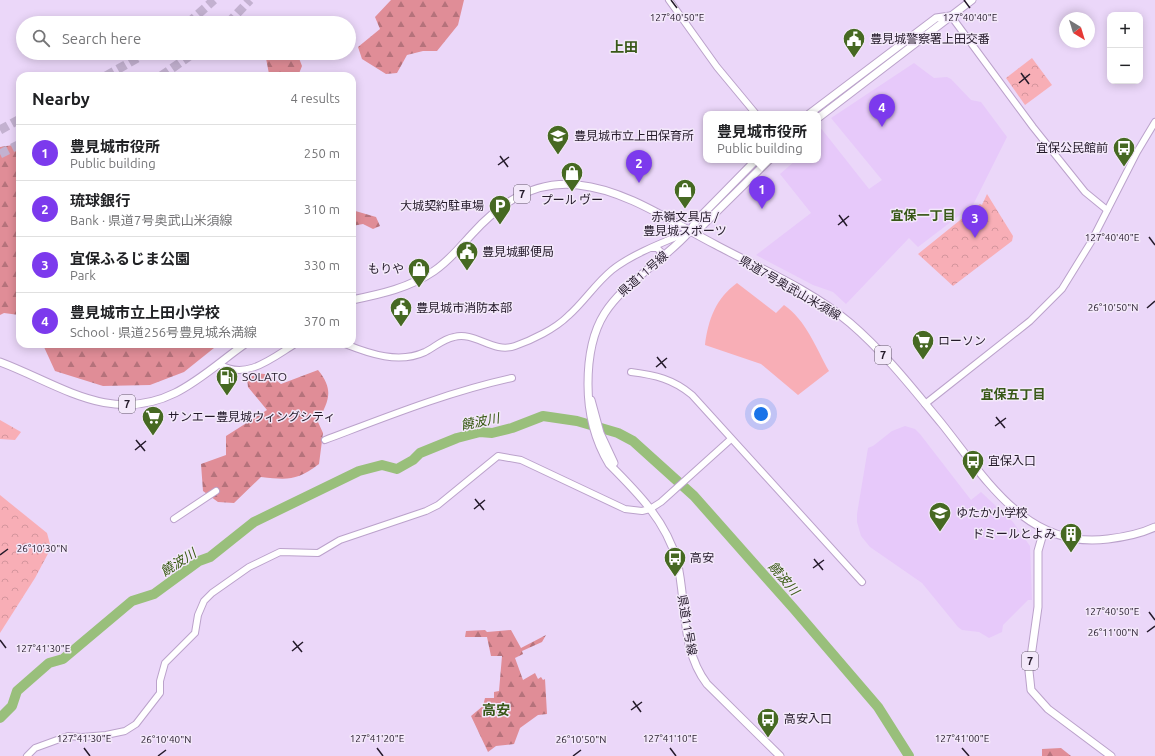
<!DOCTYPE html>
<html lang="en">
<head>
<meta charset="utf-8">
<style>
	body { margin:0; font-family:Ubuntu,"Noto Sans JP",sans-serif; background:#f2f2f2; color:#202124 }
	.controls { position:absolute; right:12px; top:12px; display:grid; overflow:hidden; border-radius:8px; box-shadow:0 2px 10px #0003 }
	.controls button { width:36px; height:36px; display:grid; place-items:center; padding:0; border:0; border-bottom:1px solid #e0e0e0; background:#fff; color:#202124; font:20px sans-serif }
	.compass { position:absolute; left:1059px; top:12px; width:36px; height:36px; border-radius:50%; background:#fff; box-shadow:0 2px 10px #0003; rotate:142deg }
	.you { position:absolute; left:761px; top:414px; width:14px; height:14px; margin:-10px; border:3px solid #fff; border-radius:50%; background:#1a73e8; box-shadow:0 0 0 6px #1a73e833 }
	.badge { display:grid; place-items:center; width:26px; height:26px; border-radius:50%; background:#7c3aed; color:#fff; font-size:13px; font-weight:700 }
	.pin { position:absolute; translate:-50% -33px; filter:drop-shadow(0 1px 2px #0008) }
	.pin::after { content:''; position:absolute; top:21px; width:14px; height:12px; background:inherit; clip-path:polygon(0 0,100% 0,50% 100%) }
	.popup { position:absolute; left:703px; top:111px; width:118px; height:52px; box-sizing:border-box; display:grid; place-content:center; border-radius:8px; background:#fff; filter:drop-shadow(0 1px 3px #0005); font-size:13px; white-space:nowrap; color:#757577 }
	.popup b { font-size:15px; color:#202124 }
	.popup::after { content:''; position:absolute; left:50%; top:100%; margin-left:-8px; border:8px solid transparent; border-top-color:#fff }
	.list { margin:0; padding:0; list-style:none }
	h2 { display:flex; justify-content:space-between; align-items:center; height:52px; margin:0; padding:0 16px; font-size:17px }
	h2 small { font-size:13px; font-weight:400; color:#757577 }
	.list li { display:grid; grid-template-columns:26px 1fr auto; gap:12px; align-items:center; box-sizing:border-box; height:56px; padding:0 16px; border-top:1px solid #e0e0e0 }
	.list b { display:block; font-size:15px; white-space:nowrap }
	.list p { margin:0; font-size:13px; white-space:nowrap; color:#757577 }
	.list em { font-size:13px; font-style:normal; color:#757577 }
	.icon { flex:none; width:22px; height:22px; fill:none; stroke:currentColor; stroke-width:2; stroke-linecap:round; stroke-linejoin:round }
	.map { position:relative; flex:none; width:1155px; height:756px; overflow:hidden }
	.search { position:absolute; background:#fff; box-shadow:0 2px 10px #0003; left:16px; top:16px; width:340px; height:44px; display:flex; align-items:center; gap:10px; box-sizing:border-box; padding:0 14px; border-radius:22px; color:#757577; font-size:15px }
	.panel { position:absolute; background:#fff; box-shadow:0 2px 10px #0003; left:16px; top:72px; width:340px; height:276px; border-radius:12px }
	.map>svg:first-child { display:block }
</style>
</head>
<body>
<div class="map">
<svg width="1155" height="756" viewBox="0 0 1155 756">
	<defs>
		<pattern id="forest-firs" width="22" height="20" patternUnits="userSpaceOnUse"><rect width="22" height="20" fill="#e08d97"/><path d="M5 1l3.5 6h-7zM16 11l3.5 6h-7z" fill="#b5727b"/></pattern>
		<pattern id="park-crowns" width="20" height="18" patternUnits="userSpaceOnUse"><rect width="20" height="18" fill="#f8aeb6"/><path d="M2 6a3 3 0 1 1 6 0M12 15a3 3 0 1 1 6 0" fill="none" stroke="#d4959d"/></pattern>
	</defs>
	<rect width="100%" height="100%" fill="#ebd7f9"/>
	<g fill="#e7c9fa">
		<polygon points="914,63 934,78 947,77 951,79 971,100 981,102 1007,137 973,205 918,247 909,238 846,304 833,292 813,285 756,255 811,213 780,174 796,160 818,160 818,129 820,127 869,189 882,180 831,118"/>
		<polygon points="905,426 915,429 920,434 971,500 981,492 1013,522 1030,546 1032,600 1028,600 1003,625 1002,632 989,638 979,632 962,630 958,627 922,583 870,547 861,536 857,522 857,514 868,448 873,446 892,431"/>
	</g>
	<path fill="#f8aeb6" d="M737 283 776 313 784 305C806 320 816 348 829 371L798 395 761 364 705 345C708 320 716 298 737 283Z"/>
	<g fill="url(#forest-firs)">
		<polygon points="391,0 464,0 458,25 437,51 423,51 407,55 397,73 386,74 362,59 358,47 380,29 375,17"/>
		<polygon points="265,53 297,53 302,66 298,76 260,76 269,74"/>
		<polygon points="20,138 20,318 19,315 4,313 0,315 0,147 13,145"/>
		<polygon points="352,210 376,217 380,226 373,229 363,224 352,226"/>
		<polygon points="36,344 219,344 184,372 150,385 103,386 55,371 44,347"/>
		<path d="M318 370C335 391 328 401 318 422L323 433 319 464C296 481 288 480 261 477L234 503 218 502 203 491 201 464 226 455V436L267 410 248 387 247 378C264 371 267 372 281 384Z"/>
		<polygon points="485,630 487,632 511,630 521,648 546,635 542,642 522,651 523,654 515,658 523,680 535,673 538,679 541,677 543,680 545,679 547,714 538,715 520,728 514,744 496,746 488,752 471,716 483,706 485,698 494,698 494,692 499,691 502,656 491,656 487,637 465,637 466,631"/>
		<polygon points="1061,748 1071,756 1042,756 1042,749"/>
	</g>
	<g fill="url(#park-crowns)">
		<polygon points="1032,58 1052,85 1025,105 1006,78"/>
		<polygon points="987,194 1013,236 1012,241 953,286 918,254 980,204 982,205"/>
		<polygon points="0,420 21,432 15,440 0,439"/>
		<polygon points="0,495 47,533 51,548 35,578 0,633"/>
	</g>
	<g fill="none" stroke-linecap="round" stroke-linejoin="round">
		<polyline stroke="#99bf7b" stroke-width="10" points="0,718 12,706 17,691 49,663 63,659 132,601 154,594 199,561 210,557 254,522 359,471 382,465 397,469 413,460 420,453 457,438 480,432 492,433 512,428 543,416 577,421 618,433 633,441 694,496 794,609 878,707 909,756"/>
		<g stroke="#c3b1d0" stroke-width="9" stroke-dasharray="9 4.5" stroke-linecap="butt">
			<polyline points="188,23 214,0"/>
			<polyline points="228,23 250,0"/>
			<polyline points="106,76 146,53"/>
			<polyline points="161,76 194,53"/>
			<polyline points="0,130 20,119"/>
			<polyline points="0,154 20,144"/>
		</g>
		<g stroke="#bba2cb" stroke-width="8">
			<g id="minor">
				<polyline points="669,0 717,67 756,114"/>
				<polyline points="951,16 1033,127 1085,192 1107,210"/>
				<polyline points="652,248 657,248 661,252 658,260"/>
				<path d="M345 344C370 354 399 364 425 352 435 347 443 339 454 337 475 331 493 354 515 346 532 340 555 329 568 316 584 302 595 284 612 270 632 254 664 242 688 232"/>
				<path d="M219 364C246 381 272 358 295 344"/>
				<path d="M631 372C655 375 673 379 692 395L862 582"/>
				<polyline points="925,404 1030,321 1062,289 1091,242 1137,152 1155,122"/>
				<path d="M325 440C386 417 448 392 512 378"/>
				<polyline points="174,519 216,491"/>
				<polyline points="27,756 35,748 68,736 82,737 106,735 125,731 136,724 160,693 160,681 165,663 195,633 198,615 204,601 212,593 249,567 280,552 318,553 340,540 426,511 438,505 498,456 521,460 625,509 642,511 650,509 661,502 731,439"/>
			</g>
		</g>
		<g stroke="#bba2cb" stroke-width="9">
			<g id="major">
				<polyline points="809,114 936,18 950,16"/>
				<polyline points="818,118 972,0"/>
				<path d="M756 160 697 220C694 224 692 228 689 232 682 240 674 247 667 253 617 296 588 311 588 384 588 413 594 439 609 464 638 493 666 521 677 561 687 602 680 649 707 684L780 756"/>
				<polyline points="689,231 699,229 769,160"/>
				<path d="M352 300C381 294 409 288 434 271 449 261 460 247 472 234 500 203 534 180 578 185 627 190 673 223 716 245 761 269 811 290 850 323 885 353 913 389 942 424 986 479 1027 550 1108 539 1125 537 1140 534 1155 527"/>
				<path d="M0 362C59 384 110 425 175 393 201 380 222 360 245 344"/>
				<polyline points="591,400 600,433 614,463"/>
				<polyline points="1044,530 1038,551 1038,607 1029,671 1031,690 1048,709 1111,756"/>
			</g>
		</g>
		<use href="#minor" stroke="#fff" stroke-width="6"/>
		<use href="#major" stroke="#fff" stroke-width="7"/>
	</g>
	<path fill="none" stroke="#241a2a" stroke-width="1.5" d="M671 0 677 8M964 0 970 8M1021 73 1029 84M1019 83 1030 74M500 156 508 167M498 165 509 157M839 215 847 226M838 225 849 216M1149 237 1155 245M1147 308 1155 301M657 357 666 368M656 367 667 358M996 417 1005 428M995 426 1006 418M136 440 145 451M135 450 146 441M475 499 484 510M474 509 485 500M0 555 8 549M814 559 823 570M813 568 824 560M1149 612 1155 620M1147 632 1155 626M0 640 6 648M293 641 302 652M292 651 303 642M633 701 641 712M631 710 642 702M84 748 90 756M377 748 383 756M670 748 676 756M962 748 969 756M158 756 166 750M573 756 581 750"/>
	<defs>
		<g id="civic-pin" transform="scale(1.15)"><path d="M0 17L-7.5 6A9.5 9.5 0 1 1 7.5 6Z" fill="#466922" stroke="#f3e8fa"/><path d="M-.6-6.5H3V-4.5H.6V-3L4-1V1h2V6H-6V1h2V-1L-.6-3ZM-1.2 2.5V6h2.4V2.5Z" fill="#fff"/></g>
		<g id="school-pin" transform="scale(1.15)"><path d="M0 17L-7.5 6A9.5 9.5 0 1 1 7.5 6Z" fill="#466922" stroke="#f3e8fa"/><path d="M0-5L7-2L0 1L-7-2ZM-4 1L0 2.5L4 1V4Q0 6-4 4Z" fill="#fff"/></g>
		<g id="bus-pin" transform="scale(1.15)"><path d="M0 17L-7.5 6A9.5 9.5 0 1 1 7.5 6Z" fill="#466922" stroke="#f3e8fa"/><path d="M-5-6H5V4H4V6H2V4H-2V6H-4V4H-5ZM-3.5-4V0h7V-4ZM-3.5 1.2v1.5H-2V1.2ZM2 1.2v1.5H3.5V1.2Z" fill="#fff"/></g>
		<g id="shop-pin" transform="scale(1.15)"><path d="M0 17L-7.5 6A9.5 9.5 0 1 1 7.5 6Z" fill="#466922" stroke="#f3e8fa"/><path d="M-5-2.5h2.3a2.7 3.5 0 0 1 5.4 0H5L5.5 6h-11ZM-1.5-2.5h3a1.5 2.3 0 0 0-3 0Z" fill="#fff"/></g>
		<g id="parking-pin" transform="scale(1.15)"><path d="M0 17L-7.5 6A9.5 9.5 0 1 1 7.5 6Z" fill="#466922" stroke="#f3e8fa"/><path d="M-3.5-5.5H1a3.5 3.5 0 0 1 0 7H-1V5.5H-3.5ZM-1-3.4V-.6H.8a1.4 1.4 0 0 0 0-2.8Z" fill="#fff"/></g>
		<g id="supermarket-pin" transform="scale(1.15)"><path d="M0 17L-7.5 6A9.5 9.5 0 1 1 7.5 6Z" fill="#466922" stroke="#f3e8fa"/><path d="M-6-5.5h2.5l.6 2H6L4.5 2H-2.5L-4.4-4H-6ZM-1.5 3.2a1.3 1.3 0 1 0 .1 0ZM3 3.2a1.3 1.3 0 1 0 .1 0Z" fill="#fff"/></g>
		<g id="fuel-pin" transform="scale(1.15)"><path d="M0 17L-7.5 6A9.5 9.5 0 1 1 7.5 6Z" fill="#466922" stroke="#f3e8fa"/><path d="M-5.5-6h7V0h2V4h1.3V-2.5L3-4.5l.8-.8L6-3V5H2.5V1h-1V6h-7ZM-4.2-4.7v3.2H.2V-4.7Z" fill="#fff"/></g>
		<g id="building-pin" transform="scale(1.15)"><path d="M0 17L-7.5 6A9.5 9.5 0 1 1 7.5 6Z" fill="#466922" stroke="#f3e8fa"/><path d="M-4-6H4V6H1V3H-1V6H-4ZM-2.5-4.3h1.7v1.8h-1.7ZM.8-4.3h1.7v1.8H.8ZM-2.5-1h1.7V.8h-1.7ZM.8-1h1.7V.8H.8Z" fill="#fff"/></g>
	</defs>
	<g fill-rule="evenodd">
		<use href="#civic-pin" x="854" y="39"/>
		<use href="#school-pin" x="558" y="136"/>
		<use href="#bus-pin" x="1124" y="148"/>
		<use href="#shop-pin" x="572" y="173"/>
		<use href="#shop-pin" x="685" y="190"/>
		<use href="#parking-pin" x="500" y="206"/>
		<use href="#civic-pin" x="467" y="252"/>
		<use href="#shop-pin" x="419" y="269"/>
		<use href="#civic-pin" x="401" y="308"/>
		<use href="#supermarket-pin" x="923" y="341"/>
		<use href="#fuel-pin" x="227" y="377"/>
		<use href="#supermarket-pin" x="153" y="417"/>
		<use href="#bus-pin" x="973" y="461"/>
		<use href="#school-pin" x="940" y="513"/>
		<use href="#building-pin" x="1071" y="534"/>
		<use href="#bus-pin" x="675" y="558"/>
		<use href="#bus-pin" x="768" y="719"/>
	</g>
	<g text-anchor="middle" stroke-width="3" stroke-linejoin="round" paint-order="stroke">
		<g fill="#f3e8fa" stroke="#625868" stroke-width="1">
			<rect x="514" y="185" width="16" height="18" rx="3"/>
			<rect x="875" y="346" width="16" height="18" rx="3"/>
			<rect x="119" y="395" width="16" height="18" rx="3"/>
			<rect x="1022" y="652" width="16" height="18" rx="3"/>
		</g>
		<g font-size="11" font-weight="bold" fill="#241a2a">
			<text x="522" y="198">7</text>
			<text x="883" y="359">7</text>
			<text x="127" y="408">7</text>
			<text x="1030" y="665">7</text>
		</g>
		<g font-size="12" fill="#241a2a" stroke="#f3e8fa" text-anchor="start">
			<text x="870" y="43">豊見城警察署上田交番</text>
			<text x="574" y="140">豊見城市立上田保育所</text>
			<text x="1108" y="152" text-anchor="end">宜保公民館前</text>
			<text x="572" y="204" text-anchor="middle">プール ヴー</text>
			<text x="484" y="210" text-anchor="end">大城契約駐車場</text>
			<text x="685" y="221" text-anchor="middle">赤嶺文具店 /<tspan x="685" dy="14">豊見城スポーツ</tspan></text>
			<text x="482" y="256">豊見城郵便局</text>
			<text x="404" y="273" text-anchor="end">もりや</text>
			<text x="416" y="312">豊見城市消防本部</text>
			<text x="938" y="345">ローソン</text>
			<text x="242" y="381">SOLATO</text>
			<text x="168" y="421">サンエー豊見城ウィングシティ</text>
			<text x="988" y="465">宜保入口</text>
			<text x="956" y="517">ゆたか小学校</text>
			<text x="1056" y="538" text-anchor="end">ドミールとよみ</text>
			<text x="690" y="562">高安</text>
			<text x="784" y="723">高安入口</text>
		</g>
		<g font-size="12" fill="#241a2a" stroke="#f3e8fa">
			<text transform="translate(643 274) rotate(-41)" y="4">県道11号線</text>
			<text transform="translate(790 288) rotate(30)" y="4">県道7号奥武山米須線</text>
			<text transform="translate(687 625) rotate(80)" y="4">県道11号線</text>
		</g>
		<g font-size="13" font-weight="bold" fill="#385817" stroke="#f3e8fa">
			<text x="923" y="220">宜保一丁目</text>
			<text x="1013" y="399">宜保五丁目</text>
		</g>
		<g font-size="13" font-style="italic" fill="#35570f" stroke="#f3e8fa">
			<text transform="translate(480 421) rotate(-11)" y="5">饒波川</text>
			<text transform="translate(178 562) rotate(-33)" y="5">饒波川</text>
			<text transform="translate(784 578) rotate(49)" y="5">饒波川</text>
		</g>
		<g font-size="14" font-weight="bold" fill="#385817" stroke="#f3e8fa">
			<text x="624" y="52">上田</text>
			<text x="496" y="715">高安</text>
		</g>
	</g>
	<g font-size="10" text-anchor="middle" fill="#241a2a" stroke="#f3e8fa" stroke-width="3" stroke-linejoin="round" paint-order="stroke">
		<text x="677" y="21">127°40'50"E</text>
		<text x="970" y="21">127°40'40"E</text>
		<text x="1112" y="241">127°40'40"E</text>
		<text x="1113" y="311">26°10'50"N</text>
		<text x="42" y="552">26°10'30"N</text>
		<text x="1112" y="615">127°40'50"E</text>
		<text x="1113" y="636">26°11'00"N</text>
		<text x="43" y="652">127°41'30"E</text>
		<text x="84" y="742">127°41'30"E</text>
		<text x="377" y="742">127°41'20"E</text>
		<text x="670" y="742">127°41'10"E</text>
		<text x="962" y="742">127°41'00"E</text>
		<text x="166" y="743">26°10'40"N</text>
		<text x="581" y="743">26°10'50"N</text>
	</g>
</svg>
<div class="controls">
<button>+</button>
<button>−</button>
</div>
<svg class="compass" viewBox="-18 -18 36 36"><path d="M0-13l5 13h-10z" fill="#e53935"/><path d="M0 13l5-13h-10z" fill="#757577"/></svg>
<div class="you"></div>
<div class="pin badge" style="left:762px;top:209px">1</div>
<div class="popup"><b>豊見城市役所</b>Public building</div>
<div class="pin badge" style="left:639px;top:183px">2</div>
<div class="pin badge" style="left:975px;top:238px">3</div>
<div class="pin badge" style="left:882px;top:127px">4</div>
<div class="search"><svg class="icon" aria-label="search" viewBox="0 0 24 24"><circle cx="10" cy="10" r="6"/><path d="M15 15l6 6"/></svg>Search here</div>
<section class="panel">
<h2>Nearby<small>4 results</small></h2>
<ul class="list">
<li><span class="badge">1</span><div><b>豊見城市役所</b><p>Public building</p></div><em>250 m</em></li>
<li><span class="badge">2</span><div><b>琉球銀行</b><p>Bank · 県道7号奥武山米須線</p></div><em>310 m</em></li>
<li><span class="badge">3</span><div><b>宜保ふるじま公園</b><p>Park</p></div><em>330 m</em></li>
<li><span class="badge">4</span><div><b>豊見城市立上田小学校</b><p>School · 県道256号豊見城糸満線</p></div><em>370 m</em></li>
</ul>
</section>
</div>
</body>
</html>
